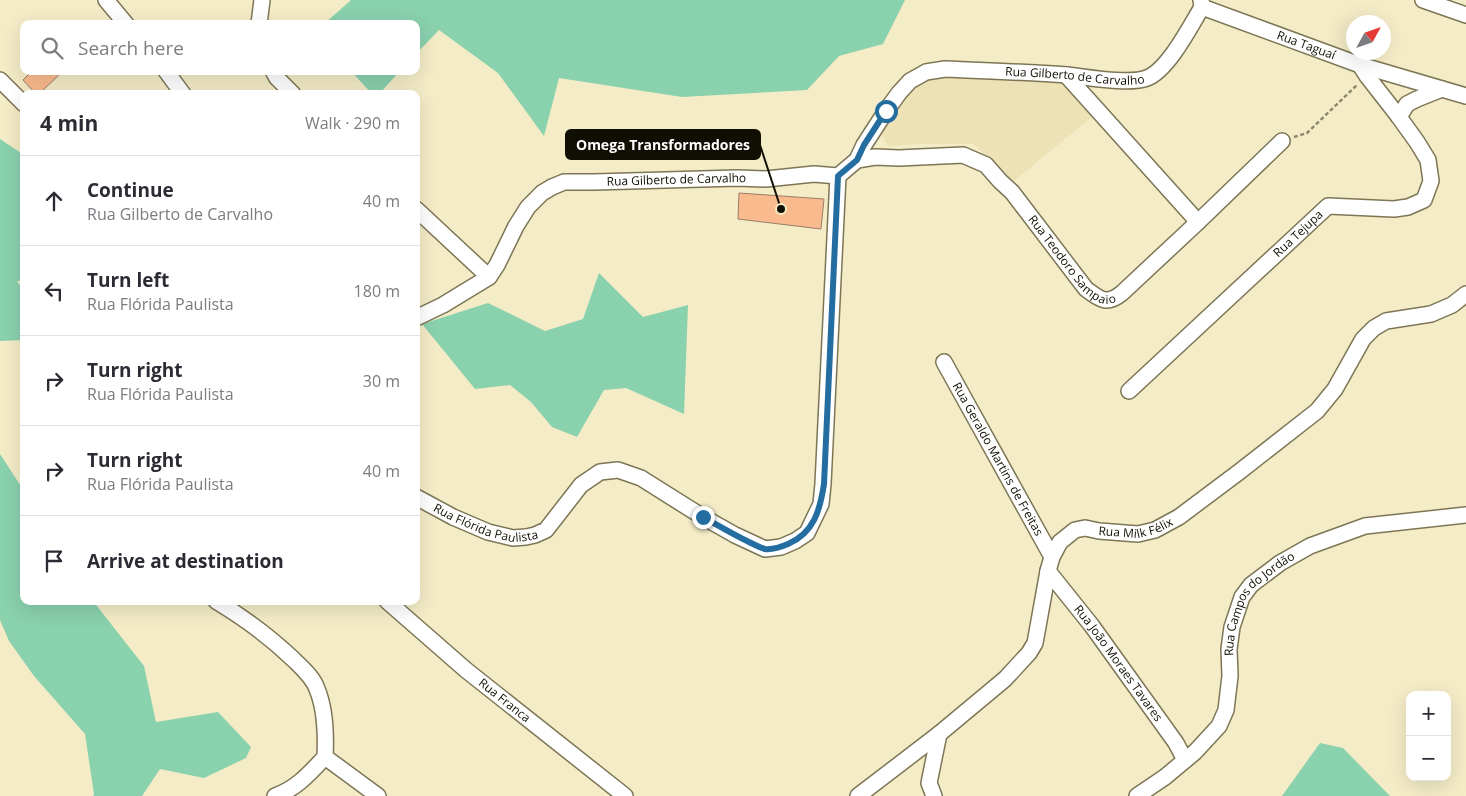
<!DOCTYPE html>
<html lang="en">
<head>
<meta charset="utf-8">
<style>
	body { margin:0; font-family:"Open Sans",sans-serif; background:#f7f7f7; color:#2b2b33 }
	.controls { position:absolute; right:15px; bottom:15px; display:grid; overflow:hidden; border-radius:10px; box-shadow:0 5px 20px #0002 }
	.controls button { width:45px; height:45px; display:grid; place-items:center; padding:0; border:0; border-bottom:1px solid #e1e1e2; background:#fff; color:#2b2b33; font:25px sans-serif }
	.compass { position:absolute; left:1346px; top:15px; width:45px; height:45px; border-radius:50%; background:#fff; box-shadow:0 5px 20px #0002; rotate:50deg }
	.stop { position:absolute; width:15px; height:15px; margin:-11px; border:4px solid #236da1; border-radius:50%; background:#fff }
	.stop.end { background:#236da1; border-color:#fff; box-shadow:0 1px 5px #0008 }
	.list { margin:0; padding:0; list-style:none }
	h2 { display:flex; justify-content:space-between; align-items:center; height:65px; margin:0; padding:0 20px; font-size:21px }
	h2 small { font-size:16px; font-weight:400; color:#7c7c81 }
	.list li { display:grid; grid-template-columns:32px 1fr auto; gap:15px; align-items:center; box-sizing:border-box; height:90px; padding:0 20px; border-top:1px solid #e1e1e2 }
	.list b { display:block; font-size:19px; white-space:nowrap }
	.list p { margin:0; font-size:16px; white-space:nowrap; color:#7c7c81 }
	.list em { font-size:16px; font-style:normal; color:#7c7c81 }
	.icon { flex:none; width:28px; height:28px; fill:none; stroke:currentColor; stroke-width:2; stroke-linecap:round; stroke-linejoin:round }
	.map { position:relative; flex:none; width:1466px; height:796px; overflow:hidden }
	.search { position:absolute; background:#fff; box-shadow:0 5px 20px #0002; left:20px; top:20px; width:400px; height:55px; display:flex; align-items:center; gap:12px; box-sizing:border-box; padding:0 18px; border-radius:10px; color:#7c7c81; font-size:19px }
	.panel { position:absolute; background:#fff; box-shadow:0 5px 20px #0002; left:20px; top:90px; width:400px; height:515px; border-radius:10px }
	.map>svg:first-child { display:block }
</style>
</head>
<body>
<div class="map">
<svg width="1466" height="796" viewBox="0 0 1466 796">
	<rect width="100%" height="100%" fill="#f4ecc7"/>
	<polygon fill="#ece2b6" points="922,75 1055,77 1093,116 1014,181 973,144 918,144 888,146 880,133 897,101"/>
	<g fill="#8ad1ae">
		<polygon points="351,0 905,0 883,44 839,56 807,90 682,97 559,78 544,136 498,73 439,30 416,54 416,24 324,24"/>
		<polygon points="351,71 400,71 379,94 372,94"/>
		<polygon points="0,139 24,155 24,281 17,281 24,291 24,340 0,341"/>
		<polygon points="599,273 643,317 688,305 684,414 626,388 604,390 577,437 552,427 531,402 510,385 475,389 422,324 488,303 545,331 583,319"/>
		<polygon points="0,454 24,491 24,601 93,601 144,666 156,722 218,712 251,747 246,758 204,778 160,769 142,796 93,796 94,794 85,734 34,676 9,641 0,620"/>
		<polygon points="1320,743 1343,748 1390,796 1282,796"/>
	</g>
	<g fill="#f9bb8e" stroke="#9b7c67">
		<polygon points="32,71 62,71 62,72 39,94 36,94 23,80"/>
		<polygon points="739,193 824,199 821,229 738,219"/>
	</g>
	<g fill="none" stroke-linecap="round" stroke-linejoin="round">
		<g stroke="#7d7655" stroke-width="18">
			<g id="minor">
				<polyline points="106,0 126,24"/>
				<polyline points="1423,0 1466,15"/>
				<path id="s1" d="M1202 7 1360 65 1466 96"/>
				<polyline points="259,24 262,0"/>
				<polyline points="1360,65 1367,76 1399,117"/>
				<polyline points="166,71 183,94"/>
				<polyline points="273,71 277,78 293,94"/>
				<polyline points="1066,75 1198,222"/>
				<polyline points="0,80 24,104"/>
				<path id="s2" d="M857 160 875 157 899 158 963 155 986 165 1000 181 1012 192 1086 289C1100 299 1106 306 1122 293L1198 222 1282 141"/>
				<polyline points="416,209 489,277"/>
				<path id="s3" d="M416 318 443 305 489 277 497 265 516 226 528 207 542 193 552 187 564 182H594L737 178 766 179 814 174 838 176 857 160 864 145 886 111 899 93 910 81 926 72 945 69C986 71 1027 72 1067 75 1087 77 1129 85 1147 78 1168 70 1190 27 1202 7L1201 0"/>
				<path id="s4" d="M944 362 1052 557"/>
				<path id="s5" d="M1129 391 1328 206 1394 209 1408 207 1424 200 1431 181 1428 160 1417 142 1399 117 1407 104 1417 99 1442 89"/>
				<path id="s6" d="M416 497 453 517 488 532 513 538 526 537 535 535 546 530 581 485 600 472 618 470 641 478 703 517 735 535 765 549 781 547 795 541 807 533 821 504 823 484 838 176"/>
				<path id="s7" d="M1048 571 1092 626 1176 743 1185 760"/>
				<path d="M216 601C246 619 268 635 293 659 302 668 313 677 317 689 325 708 326 736 325 757 310 773 296 789 275 796"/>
				<path id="s8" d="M387 601 466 670 625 796"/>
				<polyline points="325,757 378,796"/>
				<path id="s9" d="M858 796 939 734 1005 679 1029 653 1035 643 1037 632 1048 571 1052 557 1060 542 1075 530 1085 528 1099 531 1138 534 1155 530 1179 517 1239 472 1317 411 1335 389 1363 339 1374 328 1386 321 1431 314 1452 305 1466 294"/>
				<polyline points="934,796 929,783 939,734"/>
				<path id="s10" d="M1137 796 1165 777 1195 752 1219 726 1226 710 1230 676 1229 649 1232 627 1242 597 1251 585 1280 563 1310 546 1365 526 1466 515"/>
			</g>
		</g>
		<polyline stroke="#8e886f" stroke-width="2.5" stroke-dasharray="4 2.5" stroke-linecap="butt" points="1294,137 1307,133 1358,84"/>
		<use href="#minor" stroke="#fff" stroke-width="15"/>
	</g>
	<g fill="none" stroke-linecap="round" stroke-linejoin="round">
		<path stroke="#236da1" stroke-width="6" d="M703 517C719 526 734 535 751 543 755 545 761 548 765 549 773 550 781 547 788 544 814 533 820 510 824 484L838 176 857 160 864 145 886 111"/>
	</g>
	<g text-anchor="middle" stroke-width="5" stroke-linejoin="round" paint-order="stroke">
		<g font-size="12" fill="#110e03" stroke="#f4ecc7">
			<text dy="4" stroke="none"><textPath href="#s1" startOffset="111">Rua Taguaí</textPath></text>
			<text dy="4" stroke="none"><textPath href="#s3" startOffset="771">Rua Gilberto de Carvalho</textPath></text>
			<text dy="4" stroke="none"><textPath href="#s3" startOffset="321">Rua Gilberto de Carvalho</textPath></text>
			<text dy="4" stroke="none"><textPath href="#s5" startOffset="231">Rua Tejupa</textPath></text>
			<text dy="4" stroke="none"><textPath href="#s2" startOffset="262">Rua Teodoro Sampaio</textPath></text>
			<text dy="4" stroke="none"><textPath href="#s4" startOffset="111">Rua Geraldo Martins de Freitas</textPath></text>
			<text dy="4" stroke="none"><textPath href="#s6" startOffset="76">Rua Flórida Paulista</textPath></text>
			<text dy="4" stroke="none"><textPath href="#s9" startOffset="421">Rua Milk Félix</textPath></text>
			<text dy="4" stroke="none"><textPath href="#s10" startOffset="244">Rua Campos do Jordão</textPath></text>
			<text dy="4" stroke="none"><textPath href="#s7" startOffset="116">Rua João Moraes Tavares</textPath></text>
			<text dy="4" stroke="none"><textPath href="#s8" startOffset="154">Rua Franca</textPath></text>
		</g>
	</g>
	<path fill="none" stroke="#110e03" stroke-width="2" d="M781 209L760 145"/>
	<circle fill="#110e03" stroke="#f4ecc7" stroke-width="2" cx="781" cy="209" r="5"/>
	<rect fill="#110e03" stroke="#110e03" stroke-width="2" x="566" y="130" width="194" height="29" rx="5"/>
	<g font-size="14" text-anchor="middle" font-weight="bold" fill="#fff">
		<text x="663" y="150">Omega Transformadores</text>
	</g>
</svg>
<div class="controls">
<button>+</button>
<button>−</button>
</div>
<svg class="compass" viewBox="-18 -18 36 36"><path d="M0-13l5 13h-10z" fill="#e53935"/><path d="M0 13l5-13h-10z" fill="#7c7c81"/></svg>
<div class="stop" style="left:886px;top:111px"></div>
<div class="stop end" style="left:703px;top:517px"></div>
<div class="search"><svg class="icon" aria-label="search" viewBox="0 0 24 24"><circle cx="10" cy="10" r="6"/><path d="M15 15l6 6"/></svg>Search here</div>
<section class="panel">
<h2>4 min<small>Walk · 290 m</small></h2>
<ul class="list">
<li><svg class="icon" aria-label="ahead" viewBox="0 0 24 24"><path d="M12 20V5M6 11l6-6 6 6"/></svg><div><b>Continue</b><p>Rua Gilberto de Carvalho</p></div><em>40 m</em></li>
<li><svg class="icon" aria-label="left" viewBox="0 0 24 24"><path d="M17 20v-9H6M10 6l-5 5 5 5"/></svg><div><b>Turn left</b><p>Rua Flórida Paulista</p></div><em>180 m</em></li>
<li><svg class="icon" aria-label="right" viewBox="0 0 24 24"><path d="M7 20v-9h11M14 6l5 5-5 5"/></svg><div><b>Turn right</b><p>Rua Flórida Paulista</p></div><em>30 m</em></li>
<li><svg class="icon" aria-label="right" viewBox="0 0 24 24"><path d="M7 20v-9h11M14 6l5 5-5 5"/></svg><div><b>Turn right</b><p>Rua Flórida Paulista</p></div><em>40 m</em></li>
<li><svg class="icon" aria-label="arrive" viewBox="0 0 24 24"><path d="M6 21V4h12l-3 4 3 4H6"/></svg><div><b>Arrive at destination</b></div></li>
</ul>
</section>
</div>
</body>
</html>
